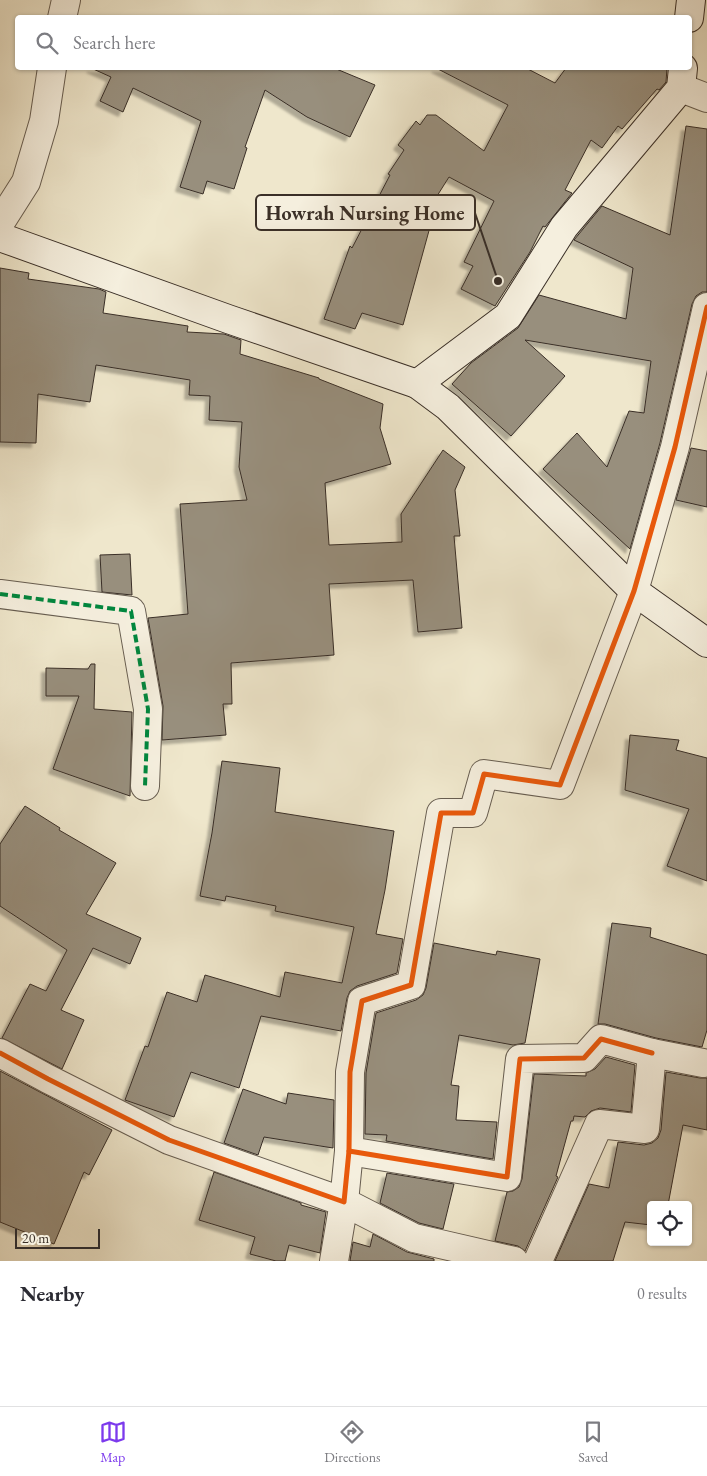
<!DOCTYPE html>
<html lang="en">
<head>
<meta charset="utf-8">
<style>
	body { margin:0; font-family:"EB Garamond",serif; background:#f2f2f3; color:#2b2b33 }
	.controls { position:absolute; right:15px; bottom:15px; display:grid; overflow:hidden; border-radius:5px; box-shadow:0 1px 4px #0004 }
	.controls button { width:45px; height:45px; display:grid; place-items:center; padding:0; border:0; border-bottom:1px solid #e1e1e2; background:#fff; color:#2b2b33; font:25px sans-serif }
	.scale { position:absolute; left:15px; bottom:12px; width:85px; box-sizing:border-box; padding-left:5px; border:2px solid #3a2f27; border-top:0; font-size:14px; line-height:18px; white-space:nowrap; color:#3a2f27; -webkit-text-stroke:4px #f5efde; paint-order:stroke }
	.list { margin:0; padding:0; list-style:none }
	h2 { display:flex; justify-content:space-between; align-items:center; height:65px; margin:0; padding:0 20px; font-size:21px }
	h2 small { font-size:16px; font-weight:400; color:#7c7c81 }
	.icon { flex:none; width:28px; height:28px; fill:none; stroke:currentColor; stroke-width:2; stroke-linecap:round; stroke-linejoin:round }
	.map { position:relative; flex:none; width:707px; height:1261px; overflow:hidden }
	.search { position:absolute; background:#fff; box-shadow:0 1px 4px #0004; left:15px; right:15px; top:15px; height:55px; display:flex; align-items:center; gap:12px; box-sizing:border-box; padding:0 18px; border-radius:5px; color:#7c7c81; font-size:19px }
	.sheet { height:145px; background:#fff }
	nav { display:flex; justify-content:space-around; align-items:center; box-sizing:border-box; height:70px; border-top:1px solid #e1e1e2; background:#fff; font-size:14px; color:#7c7c81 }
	nav a { display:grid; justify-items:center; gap:2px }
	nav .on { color:#7c3aed }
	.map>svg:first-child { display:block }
</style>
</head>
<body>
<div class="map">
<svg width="707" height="1261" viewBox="0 0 707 1261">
	<defs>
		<filter id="shadow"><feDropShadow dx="-4.5" dy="4.5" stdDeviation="1" flood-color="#0004"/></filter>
	</defs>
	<rect width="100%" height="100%" fill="#efe7cc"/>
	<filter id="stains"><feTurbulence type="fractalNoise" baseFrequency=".004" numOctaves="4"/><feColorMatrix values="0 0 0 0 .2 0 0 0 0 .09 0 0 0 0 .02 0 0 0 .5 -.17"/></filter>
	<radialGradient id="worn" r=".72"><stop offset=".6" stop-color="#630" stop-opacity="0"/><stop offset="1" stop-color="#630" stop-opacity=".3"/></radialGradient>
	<g fill="#988f7d" stroke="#3a2f27" filter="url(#shadow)">
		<polygon points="91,68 334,68 375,85 350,137 307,117 265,90 245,147 247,148 234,189 207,181 203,194 180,187 201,121 133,88 123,112 100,101 111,77"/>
		<polygon points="436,68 526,68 555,83 566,68 667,68 666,82 659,90 657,89 622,129 618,126 602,148 591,140 565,190 572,193 545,227 543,226 530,252 495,306 461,289 473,266 464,262 494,201 449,177 420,223 430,227 403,325 362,313 355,329 324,319 350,246 352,248 390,175 388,174 404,150 398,145 416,121 420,125 427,115 436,115 484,151 508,105"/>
		<polygon points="686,126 707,129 707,292 702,292 696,296 692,304 660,443 630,549 543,469 577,433 607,467 629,411 644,413 651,361 525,340 565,376 511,436 452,384 471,363 518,328 539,295 626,319 633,268 574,240 602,206 670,235"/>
		<polygon points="0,268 29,273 28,279 99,289 106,292 103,313 188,326 187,332 224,334 241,340 240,354 319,378 319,379 383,404 380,428 391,464 325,483 329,545 402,542 401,514 443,450 465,467 455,490 460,536 454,536 462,628 418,632 413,580 329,584 334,655 231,663 232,704 223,704 226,735 162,740 163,706 148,618 188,614 180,504 247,500 239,467 242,422 209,420 210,396 189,395 190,380 96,365 90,402 38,394 36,443 0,442"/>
		<polygon points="691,448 707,451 707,507 676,500"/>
		<polygon points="130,554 132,595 102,592 100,555"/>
		<polygon points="91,664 95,664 94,709 132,712 130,796 53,769 79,696 46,696 46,668 88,669"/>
		<polygon points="630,735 679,740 676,750 707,758 707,881 667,866 689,809 625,790"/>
		<polygon points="222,761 280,768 275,812 394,831 385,890 376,934 403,939 397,973 357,986 350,991 347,998 341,1031 261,1016 239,1088 191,1072 174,1117 125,1100 145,1046 148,1047 167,992 197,1002 205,975 280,997 285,972 342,983 354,927 275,911 276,906 226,896 225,901 200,896 212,833"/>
		<polygon points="25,806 60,828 59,830 116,863 86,914 141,938 130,964 93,948 61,1010 84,1020 62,1069 2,1038 30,984 46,991 67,950 0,906 0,844"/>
		<polygon points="612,923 651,928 650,937 707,955 707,1030 702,1047 656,1038 605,1024 598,1024"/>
		<polygon points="434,943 496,955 497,951 540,959 525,1043 513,1045 459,1035 451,1085 459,1086 456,1120 497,1122 493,1159 386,1141 387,1135 365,1134 366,1073 376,1013 416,1000 423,995 426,988"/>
		<polygon points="606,1057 635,1065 631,1112 600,1108 591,1111 585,1117 574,1116 573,1121 571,1121 556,1176 558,1177 525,1251 518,1246 495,1241 507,1192 513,1191 519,1187 522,1179 534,1074 586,1076 586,1073 595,1069"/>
		<polygon points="0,1071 112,1130 89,1175 84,1172 54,1244 0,1222"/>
		<polygon points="666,1072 700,1078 707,1078 707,1130 683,1125 668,1205 651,1205 651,1225 625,1222 613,1261 555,1261 589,1184 609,1188 618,1142 644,1145 652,1143 658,1138 661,1130"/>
		<polygon points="243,1089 286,1104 288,1093 334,1100 333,1148 264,1137 258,1155 224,1143"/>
		<polygon points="214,1172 301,1203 301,1205 326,1212 320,1253 289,1245 285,1261 276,1261 250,1254 255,1237 199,1220"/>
		<polygon points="387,1173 454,1184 443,1229 419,1223 380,1203"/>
		<polygon points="373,1234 407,1252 434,1259 434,1261 350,1261 353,1242 370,1247"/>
	</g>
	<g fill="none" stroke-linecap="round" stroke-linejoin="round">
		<g stroke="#675d50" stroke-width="30">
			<g id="street">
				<polyline points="62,18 66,0"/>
				<polyline points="681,88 707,98"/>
				<polyline points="0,223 26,182 44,121 52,68"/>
				<polyline points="0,594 131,611 148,709 145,786"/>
				<polyline points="0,1053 48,1079 169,1140 344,1202 349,1151 350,1072 362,1001 411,985 441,813 473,813 484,774 560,785 634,591 675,447 707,307"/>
				<polyline points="349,1151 507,1177 520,1059 584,1058 601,1039 652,1053"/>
				<polyline points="334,1261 344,1202 414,1238 514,1261"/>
				<polyline points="538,1261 599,1124 645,1129 652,1053 703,1063"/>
			</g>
		</g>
		<g stroke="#3a2f27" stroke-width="30">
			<g id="secondary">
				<polyline points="689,18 691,0"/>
				<polyline points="0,237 228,319 417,384 448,407 634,591 707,643"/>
				<polyline points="417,384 508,316 564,227 681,88 683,68"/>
			</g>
		</g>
		<use href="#street" stroke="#f5efde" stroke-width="28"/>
		<use href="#secondary" stroke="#f5efde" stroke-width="28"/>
		<polyline stroke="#00873e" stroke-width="4" stroke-dasharray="8 4" stroke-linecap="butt" points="0,594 131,611 148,709 145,786"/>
		<g stroke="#f5efde" stroke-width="8">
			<g id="cycleway">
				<polyline points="0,1053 48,1079 169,1140 344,1202 349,1151 350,1072 362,1001 411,985 441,813 473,813 484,774 560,785 634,591 675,447 707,307"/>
				<polyline points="349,1151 507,1177 520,1059 584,1058 601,1039 652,1053"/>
			</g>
		</g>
		<use href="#cycleway" stroke="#e8590c" stroke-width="5"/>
	</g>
	<path fill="none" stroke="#3a2f27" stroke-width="2" d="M498 281L475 213"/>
	<circle fill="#3a2f27" stroke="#f5efde" stroke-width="2" cx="498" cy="281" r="5"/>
	<rect fill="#f5efde" stroke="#3a2f27" stroke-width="2" x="256" y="195" width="219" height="35" rx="5"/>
	<g font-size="20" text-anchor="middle" font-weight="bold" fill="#3a2f27">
		<text x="365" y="220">Howrah Nursing Home</text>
	</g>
	<rect width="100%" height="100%" filter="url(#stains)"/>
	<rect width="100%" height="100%" fill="url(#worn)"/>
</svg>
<div class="controls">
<button><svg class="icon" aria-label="locate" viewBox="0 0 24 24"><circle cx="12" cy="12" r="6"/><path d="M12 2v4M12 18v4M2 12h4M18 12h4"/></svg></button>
</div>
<div class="scale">20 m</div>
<div class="search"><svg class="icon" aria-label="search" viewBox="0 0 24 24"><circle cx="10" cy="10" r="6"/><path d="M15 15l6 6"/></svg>Search here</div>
</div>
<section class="sheet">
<h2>Nearby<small>0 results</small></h2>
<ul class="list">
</ul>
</section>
<nav>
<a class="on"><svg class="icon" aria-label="map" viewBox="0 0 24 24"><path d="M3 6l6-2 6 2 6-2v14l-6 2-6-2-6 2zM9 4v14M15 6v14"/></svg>Map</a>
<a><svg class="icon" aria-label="directions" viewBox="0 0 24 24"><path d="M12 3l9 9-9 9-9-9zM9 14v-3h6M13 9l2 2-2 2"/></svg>Directions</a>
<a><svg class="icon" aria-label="saved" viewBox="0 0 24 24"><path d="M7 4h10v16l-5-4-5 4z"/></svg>Saved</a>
</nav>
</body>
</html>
